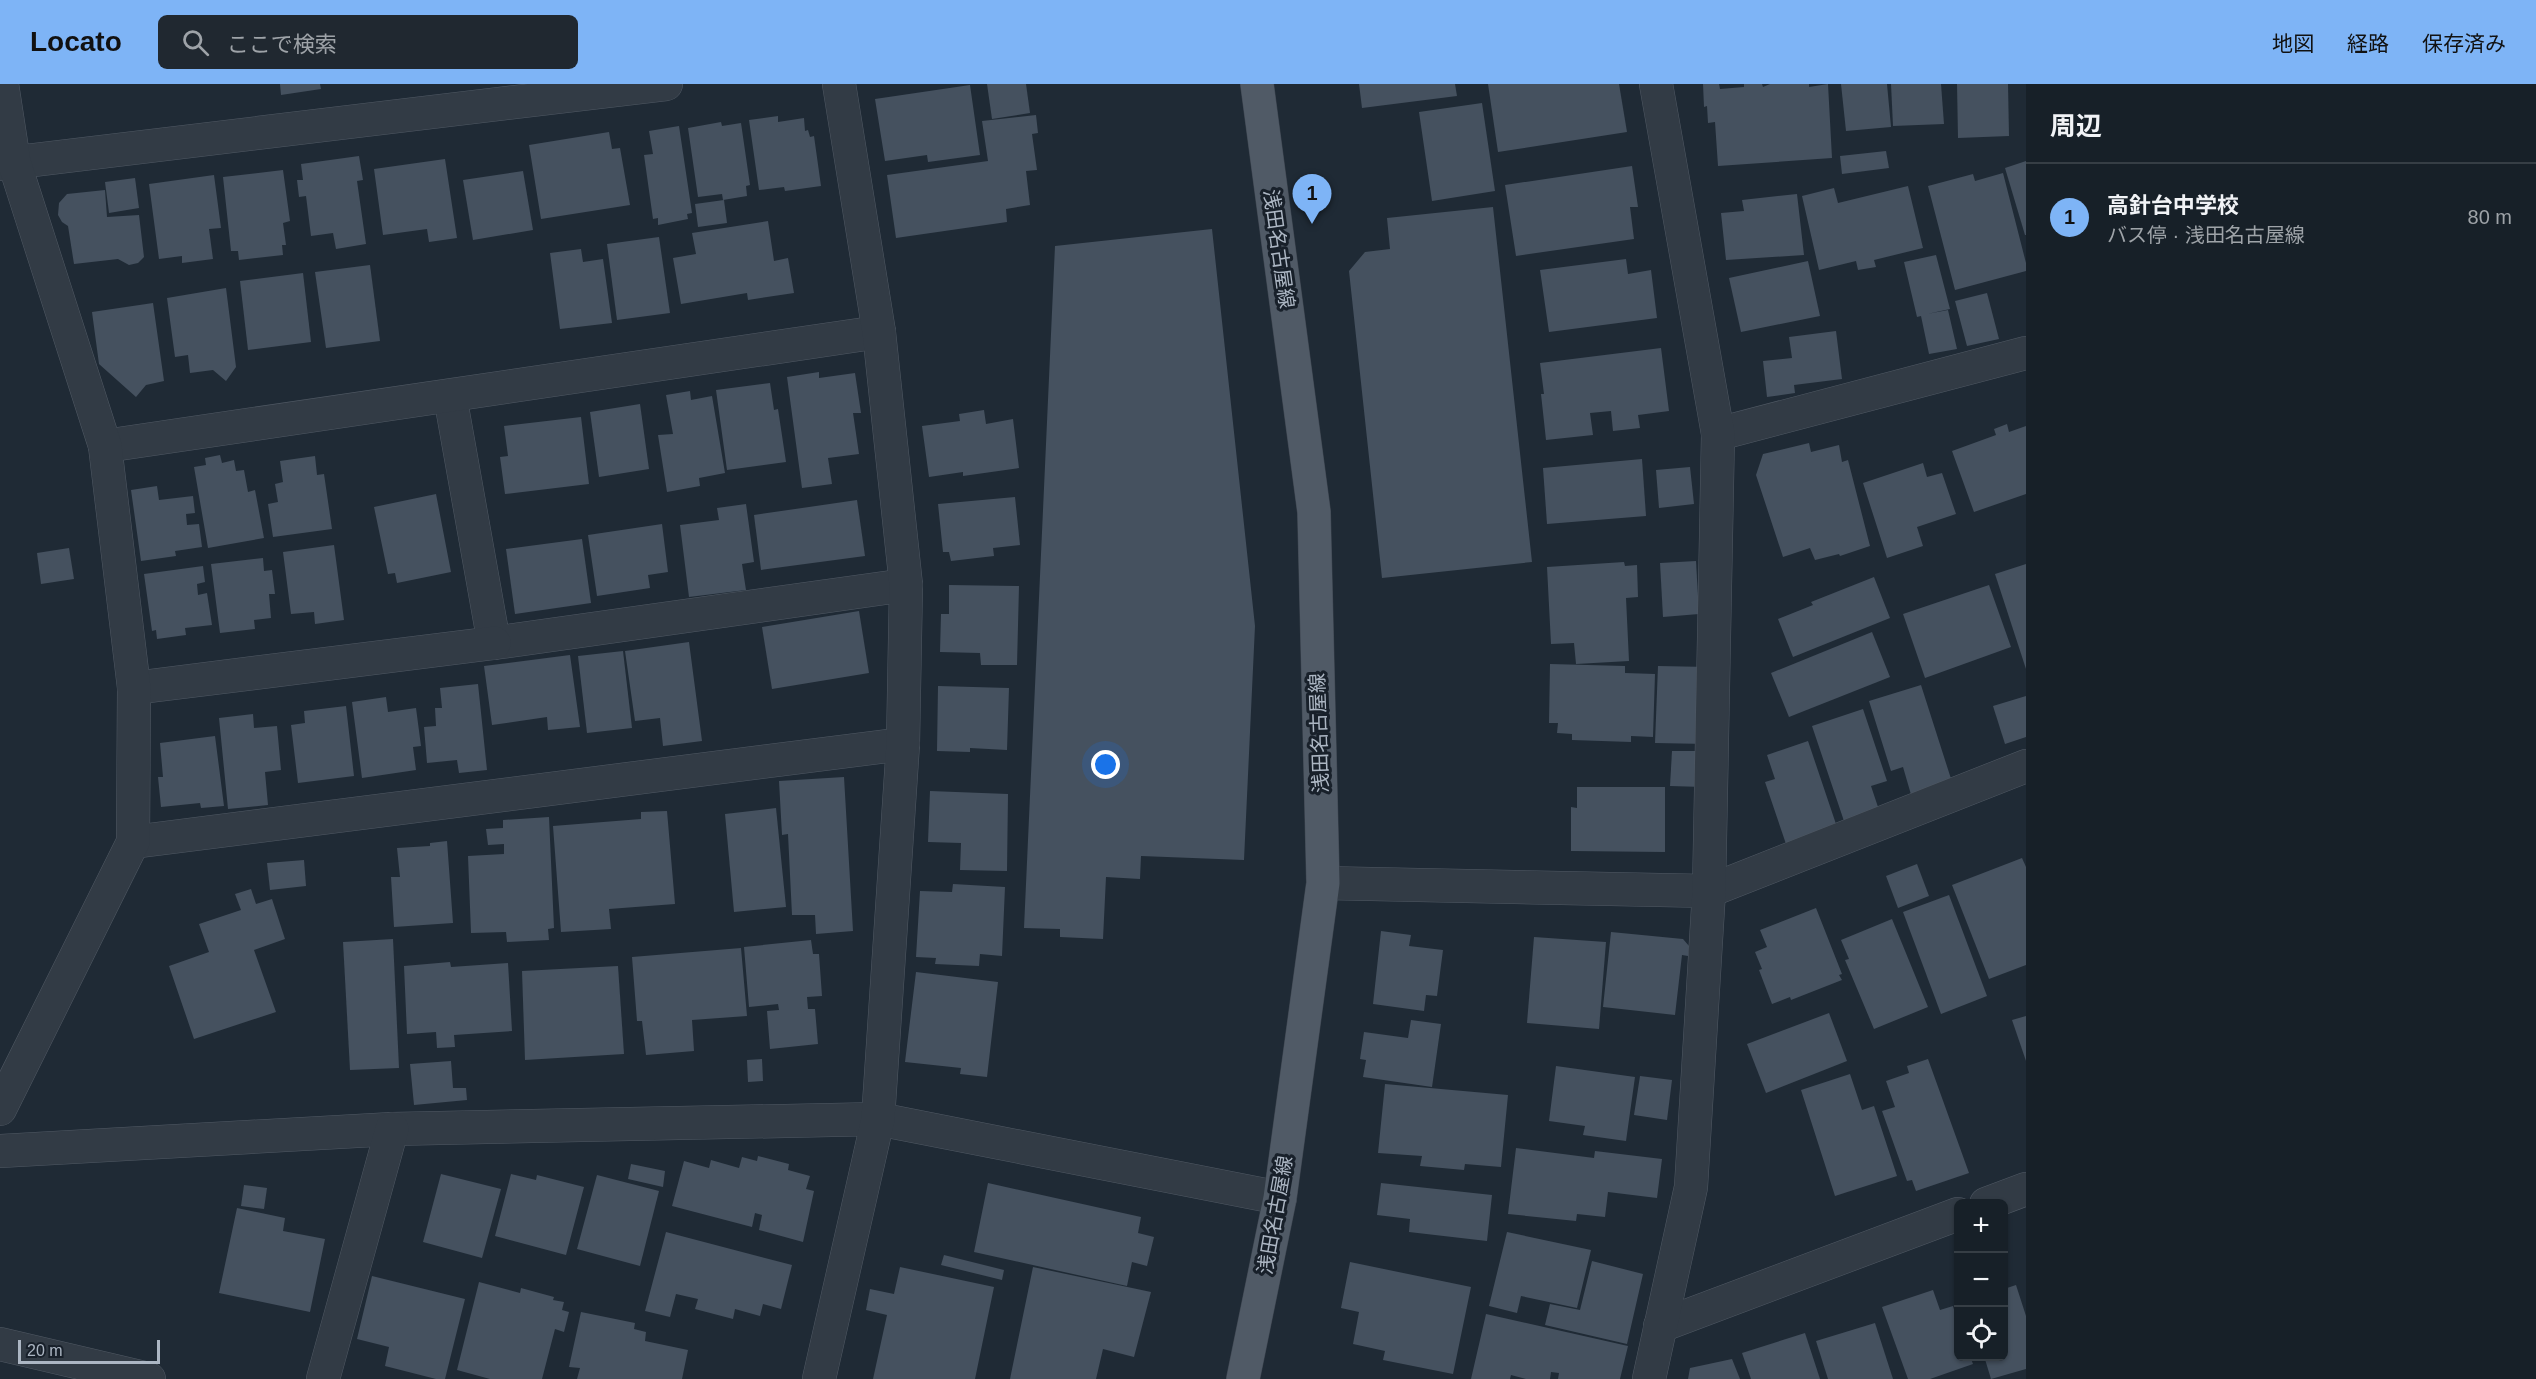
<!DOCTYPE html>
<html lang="ja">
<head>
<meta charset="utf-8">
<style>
	body { margin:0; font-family:Helvetica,"Noto Sans JP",sans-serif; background:#202830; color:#f1f3f6 }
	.controls { position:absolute; right:18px; bottom:18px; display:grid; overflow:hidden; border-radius:9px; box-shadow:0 2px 4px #0004 }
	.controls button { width:54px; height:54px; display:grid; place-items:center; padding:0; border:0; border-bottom:2px solid #363e45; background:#172028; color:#f1f3f6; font:30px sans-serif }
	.scale { position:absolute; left:18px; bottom:15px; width:142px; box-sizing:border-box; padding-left:6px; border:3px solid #acb6c3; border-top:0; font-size:16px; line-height:21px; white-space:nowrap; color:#acb6c3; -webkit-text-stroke:4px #18202a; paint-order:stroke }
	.you { position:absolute; left:1106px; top:681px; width:21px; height:21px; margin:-15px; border:4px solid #fff; border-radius:50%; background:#1a73e8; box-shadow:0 0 0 9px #1a73e833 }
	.badge { display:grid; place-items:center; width:39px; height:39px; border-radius:50%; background:#7eb4f6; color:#111; font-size:20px; font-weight:700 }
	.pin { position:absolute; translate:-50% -50px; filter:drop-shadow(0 2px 3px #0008) }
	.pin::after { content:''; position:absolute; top:32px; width:21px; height:18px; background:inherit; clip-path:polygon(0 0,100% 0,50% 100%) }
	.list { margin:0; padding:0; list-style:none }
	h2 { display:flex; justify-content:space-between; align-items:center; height:78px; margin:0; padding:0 24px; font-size:26px }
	h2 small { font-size:20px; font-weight:400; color:#9ea3a8 }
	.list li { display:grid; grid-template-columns:39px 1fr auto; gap:18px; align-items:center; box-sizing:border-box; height:108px; padding:0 24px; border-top:2px solid #363e45 }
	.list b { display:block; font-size:22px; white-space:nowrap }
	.list p { margin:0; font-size:20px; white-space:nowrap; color:#9ea3a8 }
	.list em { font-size:20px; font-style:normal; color:#9ea3a8 }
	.icon { flex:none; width:33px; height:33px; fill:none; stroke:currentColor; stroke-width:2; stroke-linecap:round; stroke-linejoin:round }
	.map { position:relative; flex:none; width:2026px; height:1295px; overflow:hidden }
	header { display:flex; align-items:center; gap:36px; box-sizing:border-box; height:84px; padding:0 30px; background:#7eb4f6; color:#111 }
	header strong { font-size:28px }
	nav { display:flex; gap:33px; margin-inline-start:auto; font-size:21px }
	.search { width:420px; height:54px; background:#202830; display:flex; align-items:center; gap:15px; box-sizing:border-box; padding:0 21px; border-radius:9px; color:#9ea3a8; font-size:22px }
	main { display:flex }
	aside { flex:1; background:#172028 }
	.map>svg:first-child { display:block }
</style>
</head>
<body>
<header>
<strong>Locato</strong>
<div class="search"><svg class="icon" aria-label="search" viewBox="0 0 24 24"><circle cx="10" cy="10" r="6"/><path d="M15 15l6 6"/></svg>ここで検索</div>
<nav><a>地図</a><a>経路</a><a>保存済み</a></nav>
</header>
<main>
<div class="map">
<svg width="2026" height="1295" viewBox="0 0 2026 1295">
	<rect width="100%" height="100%" fill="#1f2a35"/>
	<g fill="#45515f">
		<polygon points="280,0 320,0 321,5 281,11"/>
		<polygon points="987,0 1026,0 1030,29 992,35"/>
		<polygon points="1359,0 1455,0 1457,12 1362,24"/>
		<polygon points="1488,0 1619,0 1627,48 1498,68"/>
		<polygon points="1703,0 1719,0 1720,5 1744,3 1744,0 1762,0 1763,3 1770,0 1809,0 1809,3 1828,0 1832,74 1718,82 1715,38 1708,39 1707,22 1704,23"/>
		<polygon points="1841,0 1887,0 1891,43 1846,47"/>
		<polygon points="1891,0 1941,0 1944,40 1893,42"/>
		<polygon points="1957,0 2008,0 2009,52 1958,54"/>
		<polygon points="970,1 980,71 928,78 927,71 885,77 875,15"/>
		<polygon points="1482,19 1495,107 1432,117 1419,28"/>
		<polygon points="1036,31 1038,49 1032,50 1037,86 1026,87 1030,121 1006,125 1007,138 896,154 887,91 988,77 982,37"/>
		<polygon points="778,32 778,38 804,34 805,47 808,46 810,53 814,52 821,102 785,107 784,103 759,106 749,36"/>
		<polygon points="721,38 722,42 741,39 750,101 746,102 747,112 723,116 722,110 698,113 688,44"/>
		<polygon points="679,42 692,129 687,130 688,135 658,141 658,134 653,135 644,71 653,70 649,47"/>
		<polygon points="609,48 612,65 620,64 630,121 541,135 529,61"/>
		<polygon points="1886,67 1889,84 1842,90 1840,72"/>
		<polygon points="359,72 363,96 357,97 366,160 336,165 333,149 311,152 306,112 299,113 297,96 303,96 301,80"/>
		<polygon points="445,75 457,154 429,158 427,145 383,151 374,85"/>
		<polygon points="2026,77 2026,151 2025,151 2005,84"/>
		<polygon points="1632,82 1638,123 1630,123 1634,155 1516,172 1505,101"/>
		<polygon points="283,86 290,137 283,139 286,161 282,161 283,171 239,176 238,167 231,167 223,93"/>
		<polygon points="523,87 533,146 473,156 463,96"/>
		<polygon points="2003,89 2026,179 2026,187 1955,206 1928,102 1973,90 1975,97"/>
		<polygon points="214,91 221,144 209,145 213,175 182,179 182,172 159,175 149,100"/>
		<polygon points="135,94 139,124 109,129 105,98"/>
		<polygon points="1908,102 1923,164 1874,176 1876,183 1858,186 1856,177 1819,186 1802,112 1834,104 1838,119"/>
		<polygon points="105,106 107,133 139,131 144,173 138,179 129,181 118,175 74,180 68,142 62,138 58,131 59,119 67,110"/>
		<polygon points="1797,110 1804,171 1726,176 1721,129 1744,127 1742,116"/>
		<polygon points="724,116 727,139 698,143 695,120"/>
		<polygon points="1493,123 1532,478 1382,494 1349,187 1365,168 1390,165 1387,134"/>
		<polygon points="768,137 774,177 788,174 794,209 748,216 747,209 681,220 673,174 696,170 692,149"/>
		<polygon points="1212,145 1255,542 1244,776 1141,772 1140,795 1106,793 1103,855 1060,853 1060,845 1024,844 1055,162"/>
		<polygon points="659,153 670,229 617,236 607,160"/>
		<polygon points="581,165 583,178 603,175 612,239 560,245 550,169"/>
		<polygon points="1936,171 1950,225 1927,230 1948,226 1957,265 1929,270 1921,232 1917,233 1904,178"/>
		<polygon points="1626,175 1628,190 1651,186 1657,234 1549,248 1540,186"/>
		<polygon points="1808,177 1820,232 1741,248 1729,194"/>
		<polygon points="370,181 380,257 326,264 315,188"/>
		<polygon points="303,189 311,258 248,266 240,197"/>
		<polygon points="226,204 236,283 226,297 213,286 190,289 188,271 175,273 167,214"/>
		<polygon points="1987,209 1999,255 1967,262 1955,217"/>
		<polygon points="153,219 164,297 146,301 136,313 99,280 92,228"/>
		<polygon points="1836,247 1842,295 1794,301 1795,309 1767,313 1763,277 1792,274 1789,253"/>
		<polygon points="1661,264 1669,327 1638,331 1640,344 1613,347 1611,327 1590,329 1593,351 1546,356 1541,310 1544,310 1540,279"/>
		<polygon points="819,288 819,294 855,289 861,329 853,329 859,370 828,374 832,400 802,404 787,293"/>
		<polygon points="770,299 774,326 778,325 786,378 727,386 716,306"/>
		<polygon points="690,307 691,316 712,312 725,389 699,394 700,402 667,408 658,351 673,350 666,311"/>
		<polygon points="640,320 649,385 599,393 590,328"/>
		<polygon points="984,326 986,340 1013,335 1019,384 963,392 963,388 929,393 922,342 960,337 959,330"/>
		<polygon points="581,333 589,400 505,410 500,373 508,372 504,342"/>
		<polygon points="2007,340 2009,348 2026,342 2026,410 1974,428 1952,367 1996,351 1994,345"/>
		<polygon points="1809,359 1811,368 1839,361 1842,378 1848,376 1870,462 1840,472 1839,470 1815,476 1810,464 1783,473 1756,391 1763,370"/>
		<polygon points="220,371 222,379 234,376 236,387 244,386 248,408 255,406 264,454 208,464 194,383 206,381 205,374"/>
		<polygon points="315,372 317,391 324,390 332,445 273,453 268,420 278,418 275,400 283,398 280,377"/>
		<polygon points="1642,375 1646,432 1547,440 1543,384"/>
		<polygon points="1923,379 1927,393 1942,389 1956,430 1917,443 1923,462 1887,474 1863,399"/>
		<polygon points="1690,383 1694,420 1659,424 1656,386"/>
		<polygon points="157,402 159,416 193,412 195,429 186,430 187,441 199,440 202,463 175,467 176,472 141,477 131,406"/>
		<polygon points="436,410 451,488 397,499 395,489 388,490 374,423"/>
		<polygon points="1015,413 1020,461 993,464 994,472 951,477 949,468 943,468 938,420"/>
		<polygon points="857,416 865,472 761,486 754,431"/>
		<polygon points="746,420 754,478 742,480 746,506 689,513 680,441 719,436 717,424"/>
		<polygon points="662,440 668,488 648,491 650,504 597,512 588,451"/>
		<polygon points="582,455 591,519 515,530 506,465"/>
		<polygon points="334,461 344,536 315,540 314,528 291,530 283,468"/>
		<polygon points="69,464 74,495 41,500 37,469"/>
		<polygon points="263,474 264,487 272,486 275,510 269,510 271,534 254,536 255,545 220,549 211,480"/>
		<polygon points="1696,477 1699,530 1663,533 1660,479"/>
		<polygon points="1624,478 1625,482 1637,481 1638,513 1626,514 1629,577 1576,580 1574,559 1551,560 1547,483"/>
		<polygon points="2026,480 2026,585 1995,490"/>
		<polygon points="203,482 205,498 197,500 198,511 207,509 212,541 185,544 186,551 157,555 156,546 152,547 144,490"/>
		<polygon points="1874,493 1890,534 1793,573 1778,535 1813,521 1811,518"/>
		<polygon points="949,501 1019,502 1017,581 981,581 980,569 940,568 941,530 949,530"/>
		<polygon points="1989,501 2011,563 1925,594 1903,530"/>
		<polygon points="859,527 869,589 772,605 762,543"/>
		<polygon points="1872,548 1890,593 1789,633 1771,589"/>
		<polygon points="689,558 702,657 663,662 660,634 635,637 625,567"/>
		<polygon points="623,567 632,644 587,649 578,572"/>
		<polygon points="570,571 580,643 548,646 547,633 492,641 484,582"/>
		<polygon points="1550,580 1625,582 1625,589 1655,590 1653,653 1631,652 1631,658 1572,656 1572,650 1557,649 1558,639 1549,639"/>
		<polygon points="1658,582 1709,583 1707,660 1655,659"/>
		<polygon points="478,600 487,686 459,689 457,676 427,679 424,643 436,642 435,624 442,624 440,604"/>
		<polygon points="1921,601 1953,701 1912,714 1903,683 1891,687 1869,617"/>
		<polygon points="938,602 1009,604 1007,666 970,664 970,668 937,667"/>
		<polygon points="2026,612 2026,653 2005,660 1993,622"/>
		<polygon points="386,613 388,628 416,624 421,662 413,663 416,686 362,694 352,618"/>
		<polygon points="346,622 354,692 298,699 291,641 305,639 304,627"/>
		<polygon points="1863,625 1887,697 1871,702 1881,732 1846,743 1812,642"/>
		<polygon points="253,630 254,644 277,642 281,686 265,688 268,721 228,725 219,634"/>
		<polygon points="215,652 224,722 201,724 200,719 161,723 158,693 163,693 160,659"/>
		<polygon points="1808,657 1837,743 1786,760 1765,698 1775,695 1767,671"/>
		<polygon points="1672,667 1704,667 1703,703 1670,702"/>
		<polygon points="844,693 853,847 816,850 815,831 792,831 788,750 782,751 779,697"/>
		<polygon points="1577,703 1665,703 1665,768 1571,767 1571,723 1577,724"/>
		<polygon points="930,707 1008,710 1007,787 960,786 961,759 928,758"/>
		<polygon points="776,724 786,823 734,828 725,730"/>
		<polygon points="667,727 675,820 609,825 611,845 561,848 553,742 641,735 641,728"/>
		<polygon points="549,733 554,844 548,845 549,856 507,858 506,848 471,849 468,772 504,770 504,760 488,761 486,745 503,744 503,736"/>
		<polygon points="447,757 453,839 394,843 391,793 400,793 397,764 430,762 430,759"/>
		<polygon points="2022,774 2026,783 2026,881 1989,895 1952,801"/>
		<polygon points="304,776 306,802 270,806 267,779"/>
		<polygon points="1917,780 1929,812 1898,824 1886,792"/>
		<polygon points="953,800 1005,803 1002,872 980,870 979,882 935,880 936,874 916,873 920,807 952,808"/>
		<polygon points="251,805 256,820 272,815 285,855 254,866 276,928 194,955 169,882 209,868 199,840 241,826 235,810"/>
		<polygon points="1949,811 1987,912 1941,930 1903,828"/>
		<polygon points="1816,824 1842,890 1839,891 1842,896 1791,916 1790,913 1772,920 1759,886 1762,885 1755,868 1767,863 1760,846"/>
		<polygon points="1892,835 1928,923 1874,945 1845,876 1849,875 1841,856"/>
		<polygon points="1381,847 1411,851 1409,862 1443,866 1437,912 1426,911 1424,927 1373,920"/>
		<polygon points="1611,848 1683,855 1689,862 1688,872 1682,871 1675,931 1603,923"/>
		<polygon points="1534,853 1606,858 1599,945 1527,939"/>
		<polygon points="393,855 399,984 350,986 343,858"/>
		<polygon points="811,856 813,870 819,870 822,912 807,913 808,925 815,925 818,960 770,965 767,927 779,926 778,920 749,923 744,863"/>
		<polygon points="741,864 747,932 692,936 694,967 646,971 642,937 637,937 632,873"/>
		<polygon points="450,878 451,883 508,879 512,947 454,951 455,963 437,964 436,948 407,950 404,882"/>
		<polygon points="618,882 624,970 525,976 522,887"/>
		<polygon points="916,888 998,898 987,993 960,990 961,984 905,978"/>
		<polygon points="1829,929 1847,977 1766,1009 1747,960"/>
		<polygon points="2026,932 2026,977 2012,936"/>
		<polygon points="1411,936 1441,940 1432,1003 1363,993 1366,976 1360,975 1364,948 1408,954"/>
		<polygon points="762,975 763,997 748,998 747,976"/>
		<polygon points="1928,975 1969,1089 1916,1107 1912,1096 1907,1097 1882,1027 1895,1023 1886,997 1909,989 1907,982"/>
		<polygon points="451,977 453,1004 466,1004 467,1016 414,1021 410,980"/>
		<polygon points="1556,982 1635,993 1626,1057 1583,1051 1585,1042 1549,1037"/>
		<polygon points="1850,990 1862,1026 1874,1022 1897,1092 1835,1112 1801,1006"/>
		<polygon points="1640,992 1672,996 1667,1036 1634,1031"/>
		<polygon points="1385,1000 1508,1011 1501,1083 1465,1080 1464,1086 1420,1082 1422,1072 1378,1069"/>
		<polygon points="1516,1064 1594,1074 1595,1067 1662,1075 1657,1114 1608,1108 1605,1133 1577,1130 1576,1137 1508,1130"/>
		<polygon points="758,1072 789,1080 788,1086 810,1092 806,1105 814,1107 803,1158 759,1146 762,1131 755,1129 752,1143 672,1122 684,1077 709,1084 711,1076 739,1084 742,1073 757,1077"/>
		<polygon points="631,1080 665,1087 663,1103 628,1095"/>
		<polygon points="441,1090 501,1105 482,1174 423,1158"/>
		<polygon points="511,1090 536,1096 537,1091 584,1103 566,1171 495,1152"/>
		<polygon points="597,1091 659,1107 640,1182 577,1165"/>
		<polygon points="988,1099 1141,1133 1138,1149 1154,1153 1147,1182 1132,1178 1127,1202 974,1168"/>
		<polygon points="1381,1099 1492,1111 1487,1157 1409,1148 1410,1135 1377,1131"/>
		<polygon points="244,1101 267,1104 264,1125 241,1122"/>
		<polygon points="237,1124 285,1134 283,1147 325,1155 310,1228 219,1209"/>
		<polygon points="666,1148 792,1181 781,1225 763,1220 760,1232 735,1225 733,1235 695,1225 698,1215 676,1210 670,1233 645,1227"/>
		<polygon points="1507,1148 1591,1166 1577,1224 1521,1212 1517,1229 1489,1222"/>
		<polygon points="944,1171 1004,1186 1002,1196 941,1181"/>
		<polygon points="1592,1177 1643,1190 1627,1260 1545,1241 1550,1220 1580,1226"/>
		<polygon points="1350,1178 1471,1203 1453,1290 1383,1276 1385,1267 1353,1260 1359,1228 1341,1224"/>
		<polygon points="900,1183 994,1203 975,1295 873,1295 887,1231 866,1226 870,1205 894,1210"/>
		<polygon points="1033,1183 1151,1208 1134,1273 1103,1265 1096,1295 1010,1295"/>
		<polygon points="372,1192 465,1215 445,1295 436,1295 385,1282 389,1263 357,1255"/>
		<polygon points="479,1198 520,1209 521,1204 554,1213 553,1216 564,1218 562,1226 569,1228 564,1248 555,1245 542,1295 490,1295 457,1286"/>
		<polygon points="2016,1201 2026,1232 2026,1285 1991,1295 1984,1272 2004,1272 2004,1205"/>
		<polygon points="1933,1206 1940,1226 1953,1222 1958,1239 1958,1272 1970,1272 1973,1280 1930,1295 1908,1295 1882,1223"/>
		<polygon points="581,1228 635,1239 634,1245 646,1248 645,1257 688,1266 682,1295 577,1295 580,1284 569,1283"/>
		<polygon points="1486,1230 1628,1262 1620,1295 1558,1295 1559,1289 1551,1288 1550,1295 1526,1295 1511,1291 1510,1295 1471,1295"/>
		<polygon points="1875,1239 1893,1295 1828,1295 1816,1257"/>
		<polygon points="1805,1249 1820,1295 1751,1295 1742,1269"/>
		<polygon points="1732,1275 1740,1295 1688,1295 1690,1284"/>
	</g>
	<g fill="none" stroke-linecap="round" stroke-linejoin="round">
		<g stroke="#505964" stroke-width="34">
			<g id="minor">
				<polyline points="0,80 666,0"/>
				<polyline points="450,312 494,559 906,501"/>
				<polyline points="1718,350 2026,269"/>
				<polyline points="105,362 879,248"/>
				<polyline points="134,604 494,559"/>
				<polyline points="133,758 903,660"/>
				<polyline points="1323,799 1709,807 2026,682"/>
				<polyline points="0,1025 133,758 134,604 105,362 14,78 2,0"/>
				<polyline points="0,1067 392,1045 878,1035 1280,1114"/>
				<polyline points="1986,1120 2026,1105"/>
				<polyline points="1660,1242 1958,1130"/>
				<polyline points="0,1260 149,1295"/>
				<polyline points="323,1295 392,1045"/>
				<polyline points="819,1295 878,1035 903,660 906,501 879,248 839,0"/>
				<polyline points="1649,1295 1691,1103 1709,807 1718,350 1656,0"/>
			</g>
		</g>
		<g stroke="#3c444f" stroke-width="34">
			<polyline id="major" points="1243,1295 1280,1114 1323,799 1314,428 1257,0"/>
		</g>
		<use href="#minor" stroke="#323b45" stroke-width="33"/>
		<use href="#major" stroke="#505a66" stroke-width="33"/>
	</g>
	<g text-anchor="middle" stroke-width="6" stroke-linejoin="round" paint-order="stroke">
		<g font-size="20" fill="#acb6c3" stroke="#18202a">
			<text transform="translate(1279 165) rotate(82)" y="7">浅田名古屋線</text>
			<text transform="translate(1319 649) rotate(-92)" y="7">浅田名古屋線</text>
			<text transform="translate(1275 1131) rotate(-80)" y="7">浅田名古屋線</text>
		</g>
	</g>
</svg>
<div class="controls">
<button>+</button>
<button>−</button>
<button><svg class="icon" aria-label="locate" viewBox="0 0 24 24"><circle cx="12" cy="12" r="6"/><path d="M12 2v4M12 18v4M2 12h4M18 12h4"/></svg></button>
</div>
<div class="scale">20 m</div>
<div class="you"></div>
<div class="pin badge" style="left:1312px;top:140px">1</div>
</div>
<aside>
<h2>周辺<small></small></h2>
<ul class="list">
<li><span class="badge">1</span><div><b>高針台中学校</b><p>バス停 · 浅田名古屋線</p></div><em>80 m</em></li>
</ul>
</aside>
</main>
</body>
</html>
